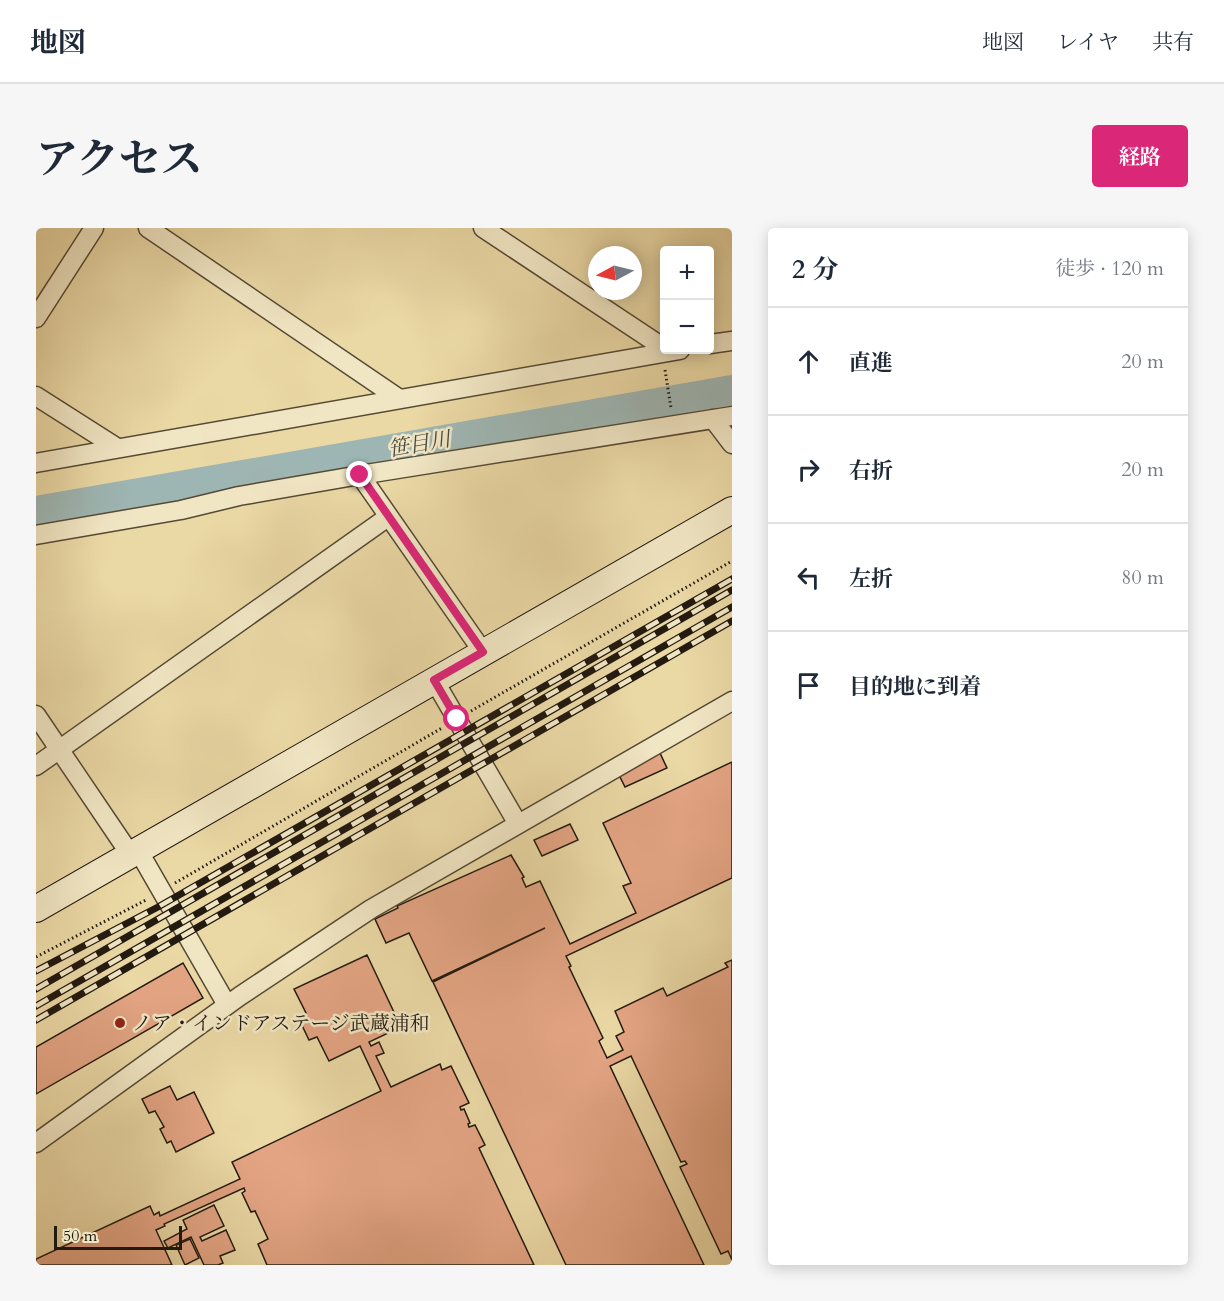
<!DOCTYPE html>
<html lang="ja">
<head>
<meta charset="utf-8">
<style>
	body { margin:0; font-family:Cardo,"Noto Serif JP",serif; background:#f6f6f7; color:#1f2937 }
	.controls { position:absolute; right:18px; top:18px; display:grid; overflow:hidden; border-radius:6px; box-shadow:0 3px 15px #0003 }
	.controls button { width:54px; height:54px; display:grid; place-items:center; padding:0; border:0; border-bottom:2px solid #e0e1e3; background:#fff; color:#1f2937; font:30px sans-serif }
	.compass { position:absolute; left:552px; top:18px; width:54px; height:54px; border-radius:50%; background:#fff; box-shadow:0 3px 15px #0003; rotate:263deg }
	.scale { position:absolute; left:18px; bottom:15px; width:128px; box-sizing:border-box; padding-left:6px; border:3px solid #231a10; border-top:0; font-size:16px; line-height:21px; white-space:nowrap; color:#231a10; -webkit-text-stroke:4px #f1e6c4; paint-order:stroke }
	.stop { position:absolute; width:18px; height:18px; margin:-14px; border:4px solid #db2777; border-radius:50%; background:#fff }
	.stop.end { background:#db2777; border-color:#fff; box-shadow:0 2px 6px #0008 }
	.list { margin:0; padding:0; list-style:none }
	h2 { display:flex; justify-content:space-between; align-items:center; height:78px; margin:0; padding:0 24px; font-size:26px }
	h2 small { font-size:20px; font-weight:400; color:#747a83 }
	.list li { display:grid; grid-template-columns:39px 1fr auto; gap:18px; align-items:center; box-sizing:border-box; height:108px; padding:0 24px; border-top:2px solid #e0e1e3 }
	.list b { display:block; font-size:22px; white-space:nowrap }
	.list em { font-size:20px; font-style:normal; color:#747a83 }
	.icon { flex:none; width:33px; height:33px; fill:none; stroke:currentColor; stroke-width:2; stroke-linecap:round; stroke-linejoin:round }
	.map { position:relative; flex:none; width:696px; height:1037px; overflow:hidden; border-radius:6px }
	header { display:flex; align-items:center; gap:36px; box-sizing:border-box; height:84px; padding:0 30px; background:#fff; border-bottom:2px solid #e0e1e3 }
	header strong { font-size:28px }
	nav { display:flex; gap:33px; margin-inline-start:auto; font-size:21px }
	.intro { display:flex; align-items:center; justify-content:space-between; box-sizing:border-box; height:144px; padding:0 36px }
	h1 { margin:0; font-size:42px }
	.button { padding:15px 27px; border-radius:6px; background:#db2777; color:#fff; font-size:21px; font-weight:700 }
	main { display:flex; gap:36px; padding:0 36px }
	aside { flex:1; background:#fff; border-radius:6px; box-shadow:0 3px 15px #0003 }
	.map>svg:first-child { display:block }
</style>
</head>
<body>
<header>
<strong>地図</strong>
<nav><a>地図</a><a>レイヤ</a><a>共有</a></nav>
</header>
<div class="intro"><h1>アクセス</h1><a class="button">経路</a></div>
<main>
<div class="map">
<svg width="696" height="1037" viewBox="0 0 696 1037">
	<rect width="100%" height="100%" fill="#ead8a5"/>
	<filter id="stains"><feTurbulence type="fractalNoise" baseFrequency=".00333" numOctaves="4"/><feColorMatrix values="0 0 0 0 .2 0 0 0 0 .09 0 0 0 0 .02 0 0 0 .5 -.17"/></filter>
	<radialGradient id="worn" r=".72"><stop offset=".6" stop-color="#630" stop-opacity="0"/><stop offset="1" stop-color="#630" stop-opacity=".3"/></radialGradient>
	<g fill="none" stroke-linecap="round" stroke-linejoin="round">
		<polyline stroke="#9eb6b3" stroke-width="30" points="0,283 696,162"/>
	</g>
	<g fill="#e3a483" stroke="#231a10" stroke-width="1.5">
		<polygon points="623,523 631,540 589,559 581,543"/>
		<polygon points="696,534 696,650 530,728 535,738 533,739 567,810 563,813 571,830 587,822 580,808 588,804 579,783 627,760 631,768 692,739 689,735 696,732 696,1032 692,1023 685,1026 644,939 651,936 649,933 645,934 595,828 574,838 668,1037 530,1037 397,754 509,700 396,753 373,705 350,715 339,691 362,680 361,678 475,627 488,649 486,650 490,659 504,653 534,716 600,685 587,658 595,655 567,595"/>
		<polygon points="534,596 542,612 506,628 498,612"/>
		<polygon points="331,727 365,799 333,814 335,818 343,814 348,825 340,828 355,859 404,836 406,842 415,838 433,875 424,879 425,882 428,881 434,895 432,896 433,899 439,897 449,917 443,920 498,1037 231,1037 222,1016 232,1011 219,983 215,984 206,965 209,963 208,960 128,996 129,998 120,1002 136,1037 0,1037 0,1031 114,978 118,987 123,984 124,988 204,951 196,934 345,863 324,818 293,833 281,809 273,812 262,789 270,785 258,761"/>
		<polygon points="147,735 167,770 0,866 0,819"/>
		<polygon points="134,858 141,872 158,864 178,905 140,924 135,913 131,915 124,901 128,899 119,883 113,885 106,871"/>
		<polygon points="178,977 188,998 164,1009 166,1013 190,1002 199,1022 184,1028 187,1035 182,1037 168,1037 155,1009 132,1020 128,1013 151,1001 147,992"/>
		<polygon points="154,1011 163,1030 149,1037 140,1017"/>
	</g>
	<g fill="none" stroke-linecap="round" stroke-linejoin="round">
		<g stroke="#554a35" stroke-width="21">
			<g id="street">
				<polyline points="112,0 362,170"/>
				<polyline points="447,0 628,120"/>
				<polyline points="0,90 58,0"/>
				<polyline points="674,116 696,113"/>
				<polyline points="0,168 80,219"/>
				<polyline points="677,191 696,216"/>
				<polyline points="0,235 644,122"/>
				<polyline points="324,247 696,188"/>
				<polyline points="0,307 145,282 203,268 324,247 447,424"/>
				<polyline points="398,452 482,596"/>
				<polyline points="0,487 94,626"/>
				<polyline points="0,538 352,289"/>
				<polyline points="102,622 191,777"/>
				<polyline points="0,915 204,768 335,681 696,473"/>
			</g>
		</g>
		<g stroke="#231a10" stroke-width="28">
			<polyline id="secondary" points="0,681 696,282"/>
		</g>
		<g stroke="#231a10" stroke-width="3" stroke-dasharray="1.5 3" stroke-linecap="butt">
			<polyline points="629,142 635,180"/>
			<polyline points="435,483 696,333"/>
			<polyline points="139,655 406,500"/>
			<polyline points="0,729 110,672"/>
		</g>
		<use href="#street" stroke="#f1e6c4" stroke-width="18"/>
		<use href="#secondary" stroke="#f1e6c4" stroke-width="26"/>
		<g stroke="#231a10" stroke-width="7">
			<g id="rail">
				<polyline points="0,743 122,679 696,351"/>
				<polyline points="0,761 696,362"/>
				<polyline points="0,778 696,379"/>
				<polyline points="0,792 696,393"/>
			</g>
		</g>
		<use href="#rail" stroke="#f1e6c4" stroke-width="4.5" stroke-dasharray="14" stroke-linecap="butt"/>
	</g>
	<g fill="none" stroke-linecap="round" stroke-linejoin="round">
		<polyline stroke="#db2777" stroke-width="8" points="324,247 447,424 398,452 421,491"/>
	</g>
	<circle fill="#8f2418" stroke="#f1e6c4" stroke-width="2" cx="84" cy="795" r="6"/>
	<g text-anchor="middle" stroke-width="5" stroke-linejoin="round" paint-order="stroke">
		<g font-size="20" fill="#231a10" stroke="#f1e6c4" text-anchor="start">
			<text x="96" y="802">ノア・インドアステージ武蔵浦和</text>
		</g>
		<g font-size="21" font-style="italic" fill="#484941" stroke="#f1e6c4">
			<text transform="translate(383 216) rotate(-10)" y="7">笹目川</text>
		</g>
	</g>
	<rect width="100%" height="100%" filter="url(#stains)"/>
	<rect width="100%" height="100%" fill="url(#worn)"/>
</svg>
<div class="controls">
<button>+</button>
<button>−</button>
</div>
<svg class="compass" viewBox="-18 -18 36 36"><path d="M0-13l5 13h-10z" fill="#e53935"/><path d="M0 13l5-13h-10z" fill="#747a83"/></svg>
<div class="scale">50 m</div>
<div class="stop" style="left:421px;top:491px"></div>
<div class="stop end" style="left:324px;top:247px"></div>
</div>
<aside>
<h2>2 分<small>徒歩 · 120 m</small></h2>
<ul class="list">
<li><svg class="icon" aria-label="ahead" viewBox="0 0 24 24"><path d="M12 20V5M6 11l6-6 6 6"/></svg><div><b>直進</b></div><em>20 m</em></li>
<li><svg class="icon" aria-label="right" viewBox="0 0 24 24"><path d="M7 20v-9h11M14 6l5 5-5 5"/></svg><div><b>右折</b></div><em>20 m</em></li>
<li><svg class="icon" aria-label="left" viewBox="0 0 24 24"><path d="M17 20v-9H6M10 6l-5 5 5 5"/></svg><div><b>左折</b></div><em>80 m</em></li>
<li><svg class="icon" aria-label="arrive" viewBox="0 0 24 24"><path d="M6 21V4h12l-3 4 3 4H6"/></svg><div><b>目的地に到着</b></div></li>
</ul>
</aside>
</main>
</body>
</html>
